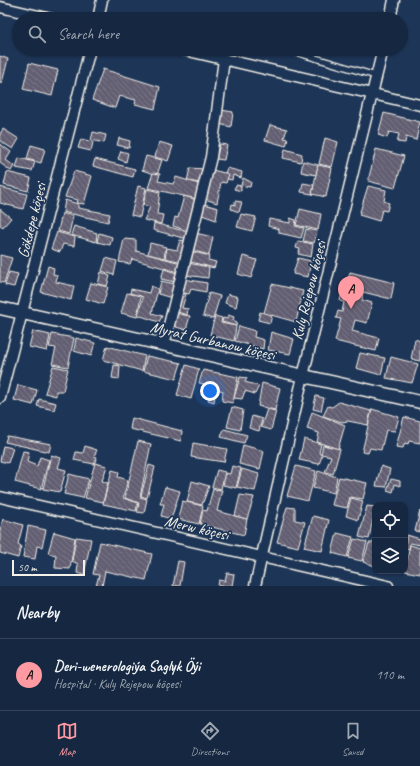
<!DOCTYPE html>
<html lang="en">
<head>
<meta charset="utf-8">
<style>
	body { margin:0; font-family:Caveat,sans-serif; background:#23344c; color:#f1f3f6 }
	.controls { position:absolute; right:12px; bottom:12px; display:grid; overflow:hidden; border-radius:8px; box-shadow:0 1px 3px #0004 }
	.controls button { width:36px; height:36px; display:grid; place-items:center; padding:0; border:0; border-bottom:1px solid #35445a; background:#162841; color:#f1f3f6; font:20px sans-serif }
	.scale { position:absolute; left:12px; bottom:10px; width:73px; box-sizing:border-box; padding-left:4px; border:2px solid #f4f1e8; border-top:0; font-size:11px; line-height:14px; white-space:nowrap; color:#f4f1e8; -webkit-text-stroke:3px #1d3557; paint-order:stroke }
	.you { position:absolute; left:210px; top:391px; width:14px; height:14px; margin:-10px; border:3px solid #fff; border-radius:50%; background:#1a73e8; box-shadow:0 0 0 6px #1a73e833 }
	.badge { display:grid; place-items:center; width:26px; height:26px; border-radius:50%; background:#ff9aa2; color:#111; font-size:13px; font-weight:700 }
	.pin { position:absolute; translate:-50% -33px; filter:drop-shadow(0 1px 2px #0008) }
	.pin::after { content:''; position:absolute; top:21px; width:14px; height:12px; background:inherit; clip-path:polygon(0 0,100% 0,50% 100%) }
	.list { margin:0; padding:0; list-style:none }
	h2 { display:flex; justify-content:space-between; align-items:center; height:52px; margin:0; padding:0 16px; font-size:17px }
	h2 small { font-size:13px; font-weight:400; color:#9ea6b1 }
	.list li { display:grid; grid-template-columns:26px 1fr auto; gap:12px; align-items:center; box-sizing:border-box; height:72px; padding:0 16px; border-top:1px solid #35445a }
	.list b { display:block; font-size:15px; white-space:nowrap }
	.list p { margin:0; font-size:13px; white-space:nowrap; color:#9ea6b1 }
	.list em { font-size:13px; font-style:normal; color:#9ea6b1 }
	.icon { flex:none; width:22px; height:22px; fill:none; stroke:currentColor; stroke-width:2; stroke-linecap:round; stroke-linejoin:round }
	.map { position:relative; flex:none; width:420px; height:586px; overflow:hidden }
	.search { position:absolute; background:#162841; box-shadow:0 1px 3px #0004; left:12px; right:12px; top:12px; height:44px; display:flex; align-items:center; gap:10px; box-sizing:border-box; padding:0 14px; border-radius:22px; color:#9ea6b1; font-size:15px }
	.sheet { height:124px; background:#162841 }
	nav { display:flex; justify-content:space-around; align-items:center; box-sizing:border-box; height:56px; border-top:1px solid #35445a; background:#162841; font-size:11px; color:#9ea6b1 }
	nav a { display:grid; justify-items:center; gap:2px }
	nav .on { color:#ff9aa2 }
	.map>svg:first-child { display:block }
</style>
</head>
<body>
<div class="map">
<svg width="420" height="586" viewBox="0 0 420 586">
	<defs>
		<pattern id="building-back-hatch" width="6" height="6" patternUnits="userSpaceOnUse"><rect width="6" height="6" fill="#645f73"/><path d="M-1 5l2 2M0 0l6 6M5-1l2 2" fill="none" stroke="#7b7687"/></pattern>
	</defs>
	<rect width="100%" height="100%" fill="#1d3557"/>
	<filter id="ink" filterUnits="userSpaceOnUse"><feTurbulence type="fractalNoise" baseFrequency=".025" numOctaves="2"/><feDisplacementMap in="SourceGraphic" scale="8" xChannelSelector="R" yChannelSelector="G"/><feConvolveMatrix kernelMatrix="1 2 1 2 8 2 1 2 1" color-interpolation-filters="sRGB"/></filter>
	<g filter="url(#ink)">
		<g fill="url(#building-back-hatch)" stroke="#f4f1e8">
			<polygon points="0,56 8,59 2,83 0,83"/>
			<polygon points="29,63 58,70 52,96 23,89"/>
			<polygon points="103,69 160,87 155,109 135,104 136,100 119,96 115,108 92,100"/>
			<polygon points="221,110 233,112 231,127 219,124"/>
			<polygon points="384,113 420,122 416,140 406,137 405,143 397,142 399,134 389,132 387,138 378,135"/>
			<polygon points="270,125 287,129 284,138 288,139 286,146 265,140"/>
			<polygon points="3,129 19,139 13,149 0,141 0,134"/>
			<polygon points="93,132 106,135 104,143 91,140"/>
			<polygon points="119,138 130,141 129,148 117,145"/>
			<polygon points="325,138 338,142 332,167 319,164"/>
			<polygon points="81,139 93,142 91,151 78,148"/>
			<polygon points="159,142 173,146 168,161 155,157"/>
			<polygon points="0,144 11,152 6,160 14,166 11,171 0,163"/>
			<polygon points="220,144 227,145 224,160 216,159"/>
			<polygon points="31,145 45,149 41,163 27,159"/>
			<polygon points="285,149 302,154 301,162 283,158"/>
			<polygon points="376,149 404,156 395,188 368,181"/>
			<polygon points="121,151 128,153 126,162 118,159"/>
			<polygon points="146,156 162,160 157,175 142,170"/>
			<polygon points="19,158 35,162 32,171 16,168"/>
			<polygon points="95,159 135,169 133,177 93,166"/>
			<polygon points="303,161 318,165 316,175 301,172"/>
			<polygon points="318,165 332,168 326,197 312,194"/>
			<polygon points="190,168 204,169 200,183 187,181"/>
			<polygon points="227,168 242,172 241,178 233,175 232,180 223,178"/>
			<polygon points="212,170 229,174 226,183 221,182 217,203 205,199"/>
			<polygon points="74,171 92,176 84,204 77,203 78,200 65,197"/>
			<polygon points="7,172 31,178 28,191 4,185"/>
			<polygon points="153,173 160,174 158,181 173,184 176,177 199,184 197,199 148,188"/>
			<polygon points="243,178 251,182 250,187 241,185"/>
			<polygon points="303,183 314,185 312,194 301,192"/>
			<polygon points="236,185 241,186 241,191 234,189"/>
			<polygon points="138,186 146,188 140,217 131,215"/>
			<polygon points="368,186 386,190 384,201 389,203 387,211 382,210 379,221 359,215"/>
			<polygon points="0,187 27,194 23,209 0,203"/>
			<polygon points="147,189 160,192 157,214 163,215 161,224 144,220 150,207 143,205"/>
			<polygon points="184,196 197,200 188,231 173,226 175,217 178,218"/>
			<polygon points="65,200 78,204 78,208 110,214 108,222 63,212"/>
			<polygon points="235,201 242,202 239,212 231,209 232,204 235,205"/>
			<polygon points="204,204 218,208 216,220 202,215"/>
			<polygon points="0,209 11,218 3,227 0,225"/>
			<polygon points="300,209 321,214 318,230 296,225"/>
			<polygon points="62,213 73,216 69,234 58,231"/>
			<polygon points="241,214 256,217 252,231 237,227"/>
			<polygon points="290,218 296,220 295,226 304,228 301,238 279,233 279,229 268,226 269,219 290,223"/>
			<polygon points="154,223 188,232 187,239 153,230"/>
			<polygon points="74,226 97,233 96,242 71,235"/>
			<polygon points="306,229 317,231 314,243 303,241"/>
			<polygon points="57,232 75,237 74,246 63,244 60,252 51,249"/>
			<polygon points="99,233 112,237 110,245 97,242"/>
			<polygon points="195,233 213,237 209,255 191,250"/>
			<polygon points="124,239 136,240 136,251 181,263 178,272 132,259 130,264 119,262"/>
			<polygon points="180,240 185,241 182,262 165,258 167,248 177,250"/>
			<polygon points="298,241 313,244 311,257 298,254 300,249 296,248"/>
			<polygon points="150,243 166,247 164,258 148,254"/>
			<polygon points="190,251 210,256 208,260 216,262 214,268 187,261"/>
			<polygon points="0,255 12,258 4,283 0,282"/>
			<polygon points="243,256 257,260 251,278 238,274"/>
			<polygon points="106,258 117,261 114,275 102,271"/>
			<polygon points="298,258 311,261 308,277 293,274"/>
			<polygon points="188,263 209,267 208,278 185,275"/>
			<polygon points="48,266 54,268 53,274 57,275 56,282 74,286 71,300 41,292"/>
			<polygon points="164,269 177,273 175,282 161,279"/>
			<polygon points="9,272 18,274 14,287 5,285"/>
			<polygon points="101,272 110,276 107,286 98,284"/>
			<polygon points="350,272 394,283 391,299 363,292 362,300 372,303 367,323 355,320 352,331 379,338 376,351 335,341 341,319 336,318 338,311 342,312 344,302 340,301 342,292 345,293"/>
			<polygon points="184,279 207,283 206,292 191,289 189,294 180,292"/>
			<polygon points="161,281 175,284 172,298 158,294"/>
			<polygon points="91,283 108,287 103,304 86,299"/>
			<polygon points="272,284 303,291 296,322 264,313"/>
			<polygon points="151,286 158,289 152,313 162,316 159,322 138,315 143,297 130,293 131,289 149,293"/>
			<polygon points="127,293 141,296 137,317 121,313"/>
			<polygon points="180,293 186,294 182,308 188,309 187,315 175,311"/>
			<polygon points="209,293 220,296 213,319 203,316"/>
			<polygon points="228,294 238,297 236,307 225,303"/>
			<polygon points="260,312 272,315 270,323 258,320"/>
			<polygon points="174,313 190,316 186,330 170,325"/>
			<polygon points="228,315 234,317 233,320 237,322 236,326 222,322 223,318 227,319"/>
			<polygon points="215,316 222,318 221,323 236,326 234,341 210,335"/>
			<polygon points="239,326 255,331 254,337 264,340 263,349 235,341"/>
			<polygon points="33,331 50,335 47,351 29,347"/>
			<polygon points="271,332 294,339 290,354 268,350"/>
			<polygon points="52,334 74,338 68,367 52,364 56,348 49,347"/>
			<polygon points="76,338 95,343 91,356 74,351"/>
			<polygon points="415,339 420,341 420,361 411,359"/>
			<polygon points="107,346 145,356 142,371 103,360"/>
			<polygon points="360,353 385,358 381,375 356,368"/>
			<polygon points="147,356 181,363 176,379 143,371"/>
			<polygon points="391,357 418,364 412,383 386,378"/>
			<polygon points="114,365 120,366 119,379 112,378"/>
			<polygon points="186,365 199,369 191,399 177,395"/>
			<polygon points="53,366 68,369 63,391 56,391 56,396 45,393"/>
			<polygon points="203,370 238,377 233,403 222,401 223,391 216,389 214,402 208,400 211,391 203,389 204,384 199,383"/>
			<polygon points="240,377 247,378 245,382 259,386 255,394 245,391 242,399 234,398"/>
			<polygon points="262,383 280,388 275,410 258,406"/>
			<polygon points="18,385 37,390 33,405 14,400"/>
			<polygon points="316,396 324,398 321,411 313,409"/>
			<polygon points="39,399 56,403 54,410 37,406"/>
			<polygon points="339,402 371,411 368,425 348,421 342,422 323,416 328,406 332,407"/>
			<polygon points="232,407 243,410 240,430 227,427"/>
			<polygon points="267,409 276,411 271,430 261,427"/>
			<polygon points="372,409 399,417 395,431 386,430 381,450 370,448 368,453 362,452"/>
			<polygon points="312,412 345,425 338,449 317,442 319,433 307,429"/>
			<polygon points="252,416 262,419 259,431 249,428"/>
			<polygon points="404,417 420,421 420,443 409,441 408,444 405,443 403,448 396,447"/>
			<polygon points="132,418 182,431 181,441 130,429"/>
			<polygon points="224,429 247,435 244,443 221,437"/>
			<polygon points="7,436 51,444 49,452 5,442"/>
			<polygon points="304,439 321,444 319,453 322,456 319,464 299,460"/>
			<polygon points="138,441 151,444 140,497 147,499 144,513 137,512 139,503 125,498"/>
			<polygon points="193,443 227,449 224,462 191,457"/>
			<polygon points="243,445 264,451 260,469 239,464"/>
			<polygon points="323,445 340,449 333,474 325,472 331,456 321,454"/>
			<polygon points="3,446 13,448 8,463 0,461"/>
			<polygon points="85,446 97,450 94,456 97,457 94,464 74,460 76,452 83,453"/>
			<polygon points="23,451 29,452 27,462 37,466 40,457 49,460 41,489 15,482"/>
			<polygon points="51,455 61,458 58,468 66,470 60,492 43,489"/>
			<polygon points="95,463 107,466 102,481 108,483 103,502 85,498"/>
			<polygon points="149,465 155,467 147,498 141,496"/>
			<polygon points="232,466 241,468 236,488 223,485 226,473 230,474"/>
			<polygon points="296,466 316,471 308,501 287,496"/>
			<polygon points="381,466 390,469 386,487 376,486"/>
			<polygon points="242,469 259,474 255,491 237,487"/>
			<polygon points="112,470 119,472 118,477 128,480 123,498 138,503 136,511 103,504"/>
			<polygon points="217,470 225,472 221,489 212,487"/>
			<polygon points="318,471 337,477 334,493 313,488"/>
			<polygon points="69,474 89,479 83,498 64,494"/>
			<polygon points="339,477 367,483 363,499 350,497 347,508 332,505"/>
			<polygon points="391,479 400,481 400,486 395,484 393,492 387,490"/>
			<polygon points="192,481 209,486 202,505 187,502"/>
			<polygon points="165,487 180,491 171,519 161,516 164,504 160,504"/>
			<polygon points="213,489 222,490 217,511 247,519 244,535 200,524 203,510 207,511"/>
			<polygon points="240,495 254,497 247,519 235,516"/>
			<polygon points="351,498 363,501 358,520 346,516"/>
			<polygon points="182,501 203,506 199,524 178,519"/>
			<polygon points="367,506 375,507 369,539 359,537"/>
			<polygon points="287,507 295,508 295,520 305,522 298,547 277,542"/>
			<polygon points="420,511 420,532 415,531"/>
			<polygon points="313,516 329,520 322,551 304,547"/>
			<polygon points="3,519 23,525 18,544 21,546 18,558 0,553 0,530"/>
			<polygon points="28,526 46,530 42,547 37,546 35,559 23,557"/>
			<polygon points="54,532 75,538 70,569 55,568 56,555 48,553"/>
			<polygon points="337,533 353,537 347,557 332,553"/>
			<polygon points="407,535 420,539 420,545 410,543 409,549 405,548"/>
			<polygon points="76,537 91,539 84,575 77,573 78,564 72,561"/>
			<polygon points="375,537 375,566 363,562 369,543 373,543"/>
			<polygon points="354,539 367,542 362,561 348,558"/>
			<polygon points="100,542 152,554 146,580 105,571 102,586 96,586 99,575 93,574"/>
			<polygon points="410,545 420,548 420,574 405,571"/>
			<polygon points="178,561 184,562 180,586 173,586"/>
			<polygon points="227,573 234,574 232,586 218,586 219,580 225,581"/>
		</g>
		<g fill="none" stroke-linecap="round" stroke-linejoin="round">
			<g stroke="#f4f1e8" stroke-width="8">
				<polyline id="service" points="285,49 376,76"/>
			</g>
			<g stroke="#f4f1e8" stroke-width="13">
				<g id="minor">
					<polyline points="0,7 52,19"/>
					<polyline points="98,19 102,0"/>
					<polyline points="390,19 394,0"/>
					<polyline points="180,49 420,105"/>
					<polyline points="164,345 211,157 224,59"/>
					<polyline points="0,398 90,49"/>
					<polyline points="0,497 388,586"/>
					<polyline points="255,586 303,376 383,49"/>
				</g>
			</g>
			<g stroke="#f4f1e8" stroke-width="15">
				<polyline id="tertiary" points="0,308 420,402"/>
			</g>
			<use href="#service" stroke="#1d3557" stroke-width="5"/>
			<use href="#minor" stroke="#1d3557" stroke-width="10"/>
			<use href="#tertiary" stroke="#1d3557" stroke-width="12"/>
		</g>
	</g>
	<g text-anchor="middle" stroke-width="3.5" stroke-linejoin="round" paint-order="stroke">
		<g font-size="16" fill="#f4f1e8" stroke="#1d3557">
			<text transform="translate(31 220) rotate(-76)" y="6">Gökdepe köçesi</text>
			<text transform="translate(308 290) rotate(-76)" y="6">Kuly Rejepow köçesi</text>
			<text transform="translate(213 340) rotate(13)" y="6">Myrat Gurbanow köçesi</text>
			<text transform="translate(197 527) rotate(13)" y="6">Merw köçesi</text>
		</g>
	</g>
</svg>
<div class="controls">
<button><svg class="icon" aria-label="locate" viewBox="0 0 24 24"><circle cx="12" cy="12" r="6"/><path d="M12 2v4M12 18v4M2 12h4M18 12h4"/></svg></button>
<button><svg class="icon" aria-label="layers" viewBox="0 0 24 24"><path d="M12 4l9 5-9 5-9-5zM3 14l9 5 9-5"/></svg></button>
</div>
<div class="scale">50 m</div>
<div class="you"></div>
<div class="pin badge" style="left:351px;top:309px">A</div>
<div class="search"><svg class="icon" aria-label="search" viewBox="0 0 24 24"><circle cx="10" cy="10" r="6"/><path d="M15 15l6 6"/></svg>Search here</div>
</div>
<section class="sheet">
<h2>Nearby<small></small></h2>
<ul class="list">
<li><span class="badge">A</span><div><b>Deri-wenerologiýa Saglyk Öýi</b><p>Hospital · Kuly Rejepow köçesi</p></div><em>110 m</em></li>
</ul>
</section>
<nav>
<a class="on"><svg class="icon" aria-label="map" viewBox="0 0 24 24"><path d="M3 6l6-2 6 2 6-2v14l-6 2-6-2-6 2zM9 4v14M15 6v14"/></svg>Map</a>
<a><svg class="icon" aria-label="directions" viewBox="0 0 24 24"><path d="M12 3l9 9-9 9-9-9zM9 14v-3h6M13 9l2 2-2 2"/></svg>Directions</a>
<a><svg class="icon" aria-label="saved" viewBox="0 0 24 24"><path d="M7 4h10v16l-5-4-5 4z"/></svg>Saved</a>
</nav>
</body>
</html>
